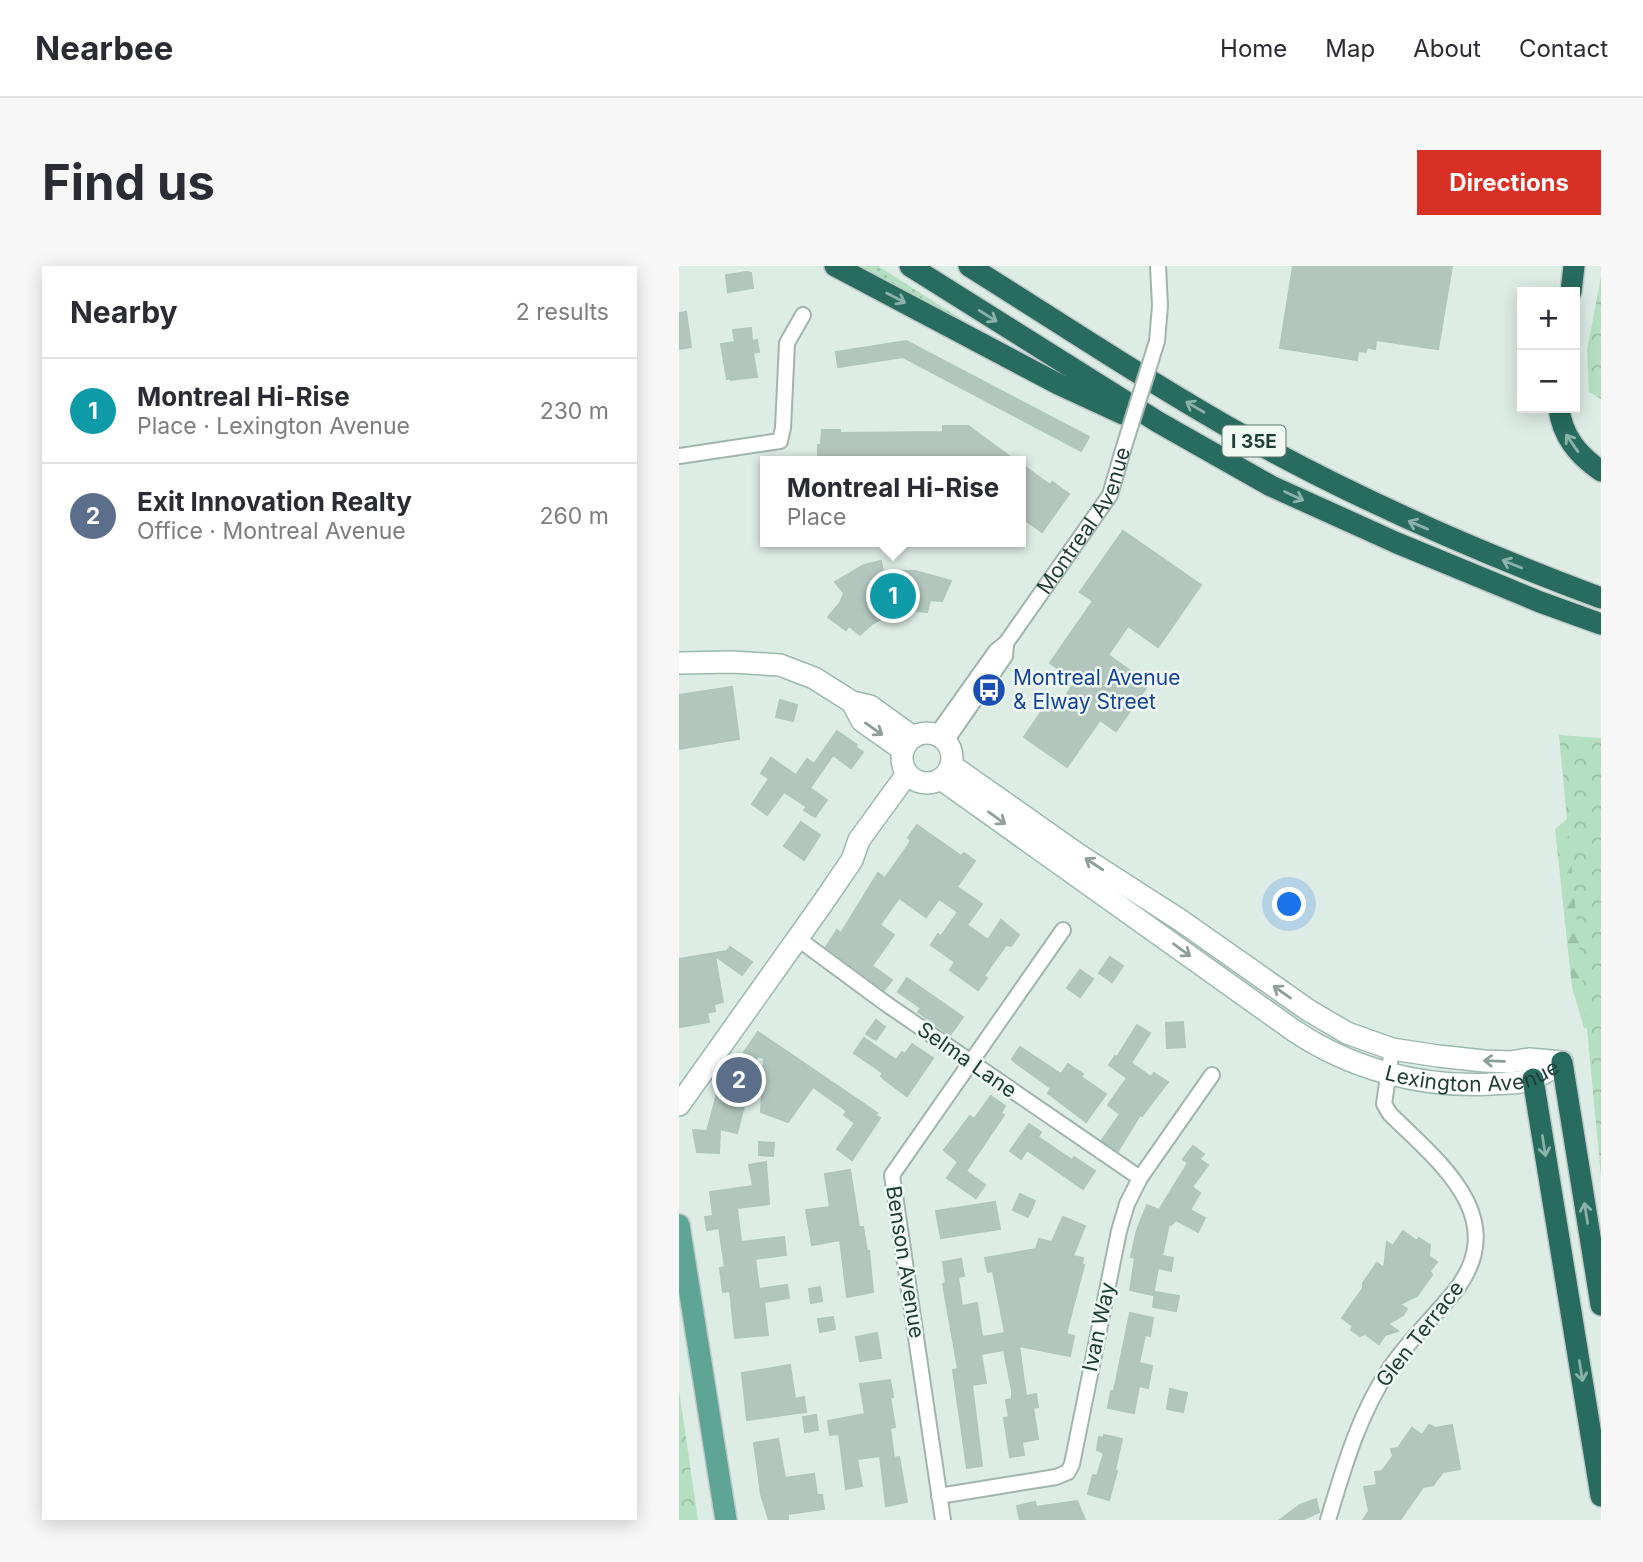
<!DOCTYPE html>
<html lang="en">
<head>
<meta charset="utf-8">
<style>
	body { margin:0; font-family:Inter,sans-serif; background:#f7f7f7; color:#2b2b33 }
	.controls { position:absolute; right:21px; top:21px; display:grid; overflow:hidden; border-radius:0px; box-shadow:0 4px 18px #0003 }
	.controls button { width:63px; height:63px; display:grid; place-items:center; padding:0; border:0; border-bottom:2px solid #e1e1e2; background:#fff; color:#2b2b33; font:35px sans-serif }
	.you { position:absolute; left:611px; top:639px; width:24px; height:24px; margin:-18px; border:5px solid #fff; border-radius:50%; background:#1a73e8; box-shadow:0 0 0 10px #1a73e833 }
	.badge { display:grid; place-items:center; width:46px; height:46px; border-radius:50%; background:#d93025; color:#fff; font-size:23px; font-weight:700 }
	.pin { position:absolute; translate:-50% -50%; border:4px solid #fff; box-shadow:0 2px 7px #0006 }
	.popup { position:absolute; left:81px; top:190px; width:266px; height:91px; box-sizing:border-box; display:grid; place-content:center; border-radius:0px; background:#fff; filter:drop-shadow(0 2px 5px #0005); font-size:23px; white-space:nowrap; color:#7c7c81 }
	.popup b { font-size:26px; color:#2b2b33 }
	.popup::after { content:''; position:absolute; left:50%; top:100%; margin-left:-14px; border:14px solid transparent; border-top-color:#fff }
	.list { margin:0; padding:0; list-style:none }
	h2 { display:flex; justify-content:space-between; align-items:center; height:91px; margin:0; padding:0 28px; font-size:30px }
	h2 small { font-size:23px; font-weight:400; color:#7c7c81 }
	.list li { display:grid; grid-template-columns:46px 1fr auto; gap:21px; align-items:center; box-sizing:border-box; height:105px; padding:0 28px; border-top:2px solid #e1e1e2 }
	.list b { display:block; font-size:26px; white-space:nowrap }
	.list p { margin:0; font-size:23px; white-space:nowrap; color:#7c7c81 }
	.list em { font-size:23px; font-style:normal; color:#7c7c81 }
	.map { position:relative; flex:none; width:922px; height:1254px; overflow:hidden; border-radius:0px }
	header { display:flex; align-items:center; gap:42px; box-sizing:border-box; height:98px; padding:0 35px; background:#fff; border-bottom:2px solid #e1e1e2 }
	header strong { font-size:33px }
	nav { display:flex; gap:38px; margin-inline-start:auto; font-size:24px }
	.intro { display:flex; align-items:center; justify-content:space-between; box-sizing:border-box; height:168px; padding:0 42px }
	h1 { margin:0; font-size:49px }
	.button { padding:18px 32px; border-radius:0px; background:#d93025; color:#fff; font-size:24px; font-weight:700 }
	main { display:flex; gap:42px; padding:0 42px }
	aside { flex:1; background:#fff; border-radius:0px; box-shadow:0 4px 18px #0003 }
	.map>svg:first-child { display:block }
</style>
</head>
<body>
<header>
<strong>Nearbee</strong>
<nav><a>Home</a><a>Map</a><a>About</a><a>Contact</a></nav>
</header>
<div class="intro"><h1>Find us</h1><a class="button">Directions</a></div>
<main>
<aside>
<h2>Nearby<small>2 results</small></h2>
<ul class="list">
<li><span class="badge" style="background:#0f9aa8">1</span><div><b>Montreal Hi-Rise</b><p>Place · Lexington Avenue</p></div><em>230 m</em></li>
<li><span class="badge" style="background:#5c6f8a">2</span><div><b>Exit Innovation Realty</b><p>Office · Montreal Avenue</p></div><em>260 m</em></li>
</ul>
</aside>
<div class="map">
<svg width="922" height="1254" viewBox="0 0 922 1254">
	<defs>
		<pattern id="grass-dots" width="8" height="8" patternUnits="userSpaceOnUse" patternTransform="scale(1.75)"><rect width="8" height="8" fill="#b4dfc0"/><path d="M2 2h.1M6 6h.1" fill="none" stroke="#9ac0a6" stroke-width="1.8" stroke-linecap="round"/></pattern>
		<pattern id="forest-firs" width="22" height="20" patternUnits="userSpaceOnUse" patternTransform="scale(1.75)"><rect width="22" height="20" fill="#b4dfc0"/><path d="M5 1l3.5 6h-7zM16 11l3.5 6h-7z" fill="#9ac0a6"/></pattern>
		<pattern id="park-crowns" width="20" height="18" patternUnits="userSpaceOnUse" patternTransform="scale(1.75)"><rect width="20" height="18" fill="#b4dfc0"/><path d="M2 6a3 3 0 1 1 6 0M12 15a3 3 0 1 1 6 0" fill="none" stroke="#9ac0a6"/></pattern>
	</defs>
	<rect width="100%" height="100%" fill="#deece6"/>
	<polygon fill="url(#grass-dots)" points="168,0 199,0 301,65 300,69"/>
	<polygon fill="url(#forest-firs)" points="922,525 922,764 905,762 893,721 876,563"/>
	<g fill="url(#park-crowns)">
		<polygon points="922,11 922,133 910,126 908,84"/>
		<polygon points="880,469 922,472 922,910"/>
		<polygon points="0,1124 19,1254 0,1254"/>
	</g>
	<g fill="#b3c6be" stroke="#b0c6bd" stroke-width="2">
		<polygon points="614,0 773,0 759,83 697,74 696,83 688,81 687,86 679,85 678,94 601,82"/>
		<polygon points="68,6 72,7 74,22 49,26 47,9"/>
		<polygon points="7,46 12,81 0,83 0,47"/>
		<polygon points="72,62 73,75 78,74 80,86 74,87 78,111 52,114 52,112 48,113 42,78 56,76 54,64"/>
		<polygon points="227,75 410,171 402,185 224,91 159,101 157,86"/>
		<polygon points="264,160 289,160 337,195 139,195 139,179 142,179 143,164 161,164 161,167 264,166"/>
		<polygon points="342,198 371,219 373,216 390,228 363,266 342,251"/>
		<polygon points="444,265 522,319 479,381 449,360 429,389 470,418 437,465 421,454 388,501 345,471 374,429 383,435 397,415 371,397 414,335 401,326"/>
		<polygon points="202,295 204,305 236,305 272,315 263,335 251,334 248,346 228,344 209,349 194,357 181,369 170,360 167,364 149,351 161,337 165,327 156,316 185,299"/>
		<polygon points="53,421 60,473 0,483 0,429"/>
		<polygon points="101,434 118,439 114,455 97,451"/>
		<polygon points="158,465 178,479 176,481 184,486 172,502 154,489 131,522 148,534 136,551 125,544 128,541 105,526 88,549 73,538 90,513 82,507 92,492 117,509 128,493 135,498"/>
		<polygon points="122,556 141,569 125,594 105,580"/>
		<polygon points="238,559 282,590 285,587 296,595 278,621 303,638 288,659 309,674 322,654 340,669 332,680 327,679 305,710 308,712 299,724 271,704 276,696 252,679 259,668 262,670 279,646 260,633 247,651 220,632 201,659 215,669 193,700 213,714 205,724 147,681 158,664 162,667 199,607 206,612 230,578 232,574 229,572"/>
		<polygon points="51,681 73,696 63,709 36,690 44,736 35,738 36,745 28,747 30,756 1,761 0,693 48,685"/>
		<polygon points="431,691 444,700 433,716 420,707"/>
		<polygon points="401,704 414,713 401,731 388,722"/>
		<polygon points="228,712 284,751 271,769 239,746 242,742 219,726"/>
		<polygon points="197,754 206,761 197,774 187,768"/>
		<polygon points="504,756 506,781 488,782 487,757"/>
		<polygon points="458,759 471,767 452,797 472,811 475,807 489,816 463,850 461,849 439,885 423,874 441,848 429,839 448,812 430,799 436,790 438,791"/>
		<polygon points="79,766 198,847 196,849 201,852 173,894 158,883 176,857 165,849 168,845 134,821 109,856 82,846 85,792 78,790 58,867 41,863 40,887 18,886 14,864 28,865 39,824"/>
		<polygon points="185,772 217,794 223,786 226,788 233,778 254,792 228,830 206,814 202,810 204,807 175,787"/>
		<polygon points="341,781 382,808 389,798 404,808 402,811 427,828 407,856 369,827 372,822 337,797 333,793"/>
		<polygon points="312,830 326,840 322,847 325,849 287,905 306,919 297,932 268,912 279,896 265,884 291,850 295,853"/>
		<polygon points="350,858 362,866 359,871 393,894 395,891 416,905 404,923 348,884 342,893 331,885"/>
		<polygon points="80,876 95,877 94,890 80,889"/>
		<polygon points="514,880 525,888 520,893 529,899 513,921 521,927 511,944 526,952 519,966 497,954 492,959 490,958 483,990 494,992 492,1005 479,1002 474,1029 451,1024 456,992 452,991 458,964 468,939 480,944 509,897 504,893"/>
		<polygon points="87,896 90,938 58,942 62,976 105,971 107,989 76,993 80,1023 108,1019 110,1032 85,1036 89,1069 56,1072 51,1025 44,1026 41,1002 46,1001 40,962 28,964 26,951 34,950 31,926 74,920 70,899"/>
		<polygon points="171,904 180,961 184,961 188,985 190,985 194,1026 168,1031 161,974 133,979 127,944 151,941 146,908"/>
		<polygon points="341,928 356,935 349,951 334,944"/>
		<polygon points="316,936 321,963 262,972 257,945"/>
		<polygon points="384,951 406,960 394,990 404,992 403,999 405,999 387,1068 395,1070 391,1090 340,1080 347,1130 357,1128 359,1141 354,1142 359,1173 343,1176 345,1189 331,1191 325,1152 330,1151 327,1134 333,1133 333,1125 325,1084 302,1088 307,1117 293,1119 303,1200 288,1202 274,1104 279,1103 264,1018 267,1017 264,996 282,993 285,1010 279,1011 283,1040 298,1037 303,1071 326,1067 314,1005 309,1006 306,992 357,983 360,973 373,976"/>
		<polygon points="724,965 738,975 740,972 751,979 750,990 758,996 751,1005 753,1009 738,1030 721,1038 728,1043 724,1049 709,1058 719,1065 706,1069 700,1078 686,1068 681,1070 672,1064 674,1060 663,1052 684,1022 684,1017 698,997 705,1002 708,976 714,980"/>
		<polygon points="141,1021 143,1035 132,1037 130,1023"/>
		<polygon points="476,1026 500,1030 497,1045 474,1041"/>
		<polygon points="451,1047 474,1052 471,1070 466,1069 460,1097 473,1100 469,1122 460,1120 455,1147 429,1142 432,1125 435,1125"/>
		<polygon points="154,1051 156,1063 141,1066 139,1053"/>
		<polygon points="198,1067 202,1092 181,1095 177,1071"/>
		<polygon points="111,1099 116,1133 125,1131 127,1146 68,1154 63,1107"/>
		<polygon points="211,1114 214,1131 211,1131 216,1161 211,1162 215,1192 220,1191 228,1236 207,1240 201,1190 178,1193 183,1220 167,1223 160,1168 151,1169 149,1155 186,1148 181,1118"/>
		<polygon points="491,1123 508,1127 504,1146 488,1143"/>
		<polygon points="137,1149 139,1164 126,1166 124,1151"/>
		<polygon points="750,1159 756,1162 773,1159 781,1203 764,1206 754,1219 744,1221 721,1254 684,1254 690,1245 685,1221 698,1219 696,1206 703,1205 714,1190 712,1183 719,1182 733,1162 743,1169"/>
		<polygon points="425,1169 443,1173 436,1204 438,1205 430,1234 409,1228 414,1209 418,1210 425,1187 418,1184 420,1171 424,1172"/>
		<polygon points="99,1173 106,1212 135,1208 138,1229 143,1229 145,1243 109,1248 109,1254 90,1254 82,1228 75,1177"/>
		<polygon points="637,1233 640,1246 623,1254 601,1254 621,1239"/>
		<polygon points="398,1235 406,1254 341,1254 338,1240 356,1236 357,1241"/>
	</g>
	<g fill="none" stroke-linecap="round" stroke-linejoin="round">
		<g stroke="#a1b4ad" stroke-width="18">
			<g id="street">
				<polyline points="478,75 481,40 479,0"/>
				<polyline points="0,190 101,175 104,162 108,77 124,49"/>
				<path id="s1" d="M258 468 317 385 327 377 431 229 444 184"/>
				<polyline points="267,475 326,390 327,377"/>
				<polyline points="118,672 206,737 461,912"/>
				<polyline points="260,1230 377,1211 389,1206 393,1198 440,965 448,938 461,912 533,809"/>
				<polyline points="264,1254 213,909 384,664"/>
				<path d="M649 1254C665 1201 680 1148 711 1102 730 1074 755 1051 776 1025 833 952 760 896 711 848L705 838 713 783"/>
			</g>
		</g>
		<g stroke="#9cb8ae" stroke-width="24">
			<g id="secondary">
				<polyline points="0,397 53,396 101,399 135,412 173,436 191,440 234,471"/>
				<polyline points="173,436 183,455 224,484"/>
				<circle cx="248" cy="492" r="25"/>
				<polyline points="272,499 400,589 501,654 629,744 668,767 713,783 759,790 805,795 831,796 850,793 883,796"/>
				<path id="s2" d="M262 513 614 764C672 803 742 822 812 818 826 817 842 818 855 812 864 808 874 802 883 796"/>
				<polyline points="0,839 143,638 173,594 180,574 228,508"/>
			</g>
		</g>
		<g stroke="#c0c9c6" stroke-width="24">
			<polyline id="primary" points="0,959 47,1254"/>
		</g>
		<g stroke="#c0c9c6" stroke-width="24">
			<g id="highway">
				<polyline points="156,0 379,118 444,148"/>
				<polyline points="231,0 479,156 592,220 718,277 861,336 922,358"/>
				<path d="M290 0C381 57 471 117 565 170 680 234 799 286 922 332"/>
				<polyline points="892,26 895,0"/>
				<path d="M880 142C883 170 899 189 922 205"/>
				<polyline points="883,796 922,1039"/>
				<polyline points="854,813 922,1230"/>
			</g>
		</g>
		<use href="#street" stroke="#fff" stroke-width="14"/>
		<use href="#secondary" stroke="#fff" stroke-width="21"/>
		<use href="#primary" stroke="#5ea693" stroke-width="21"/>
		<use href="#highway" stroke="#276c5e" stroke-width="21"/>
		<g stroke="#a1b4ad" stroke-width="18" stroke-linecap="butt">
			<polyline id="street-bridge" points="444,184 478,75"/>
		</g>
		<use href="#street-bridge" stroke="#fff" stroke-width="14"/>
	</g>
	<defs><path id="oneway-shaft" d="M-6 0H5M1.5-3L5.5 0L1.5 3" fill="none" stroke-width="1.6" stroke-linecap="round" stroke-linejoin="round" transform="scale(1.75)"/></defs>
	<g stroke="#8bb2a8">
		<use href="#oneway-shaft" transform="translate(217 32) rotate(28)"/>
		<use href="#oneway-shaft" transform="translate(309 50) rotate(32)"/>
		<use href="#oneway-shaft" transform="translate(516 141) rotate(-150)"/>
		<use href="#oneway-shaft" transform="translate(893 177) rotate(-125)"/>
		<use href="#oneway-shaft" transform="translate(615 230) rotate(25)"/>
		<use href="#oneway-shaft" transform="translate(739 259) rotate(-157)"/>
		<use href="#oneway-shaft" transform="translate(833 298) rotate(-158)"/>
		<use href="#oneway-shaft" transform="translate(865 880) rotate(81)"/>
		<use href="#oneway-shaft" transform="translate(907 947) rotate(-99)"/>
		<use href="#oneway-shaft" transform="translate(902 1105) rotate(81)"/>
	</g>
	<g stroke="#8e9e9a">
		<use href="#oneway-shaft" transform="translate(195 463) rotate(35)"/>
		<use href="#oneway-shaft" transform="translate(318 552) rotate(36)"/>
		<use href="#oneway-shaft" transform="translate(415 598) rotate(-147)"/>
		<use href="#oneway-shaft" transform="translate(503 684) rotate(36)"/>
		<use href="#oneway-shaft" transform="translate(603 726) rotate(-145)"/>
		<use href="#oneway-shaft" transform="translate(815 795) rotate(-178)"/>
	</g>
	<defs>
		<g id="bus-disc" transform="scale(1.75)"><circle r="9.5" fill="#1a4fb4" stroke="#eff8f3"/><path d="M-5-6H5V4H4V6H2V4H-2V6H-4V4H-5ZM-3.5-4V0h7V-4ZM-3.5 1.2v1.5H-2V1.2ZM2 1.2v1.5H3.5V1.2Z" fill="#fff"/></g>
	</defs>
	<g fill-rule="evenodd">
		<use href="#bus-disc" x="310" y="424"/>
	</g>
	<g text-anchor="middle" stroke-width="5" stroke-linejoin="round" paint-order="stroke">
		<rect fill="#eff8f3" stroke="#5d756d" stroke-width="2" x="543.5" y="159.5" width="63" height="31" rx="5"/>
		<g font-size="19" font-weight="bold" fill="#1e3d34">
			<text x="575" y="182">I 35E</text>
		</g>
		<g font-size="21" fill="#1e3d34" stroke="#eff8f3">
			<text dy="7" stroke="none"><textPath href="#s1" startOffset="261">Montreal Avenue</textPath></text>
			<text transform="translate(288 794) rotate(35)" y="7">Selma Lane</text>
			<text dy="7" stroke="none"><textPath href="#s2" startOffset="623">Lexington Avenue</textPath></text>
			<text transform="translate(226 996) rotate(81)" y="7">Benson Avenue</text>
			<text transform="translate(420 1061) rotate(-78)" y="7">Ivan Way</text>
			<text transform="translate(741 1068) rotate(-52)" y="7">Glen Terrace</text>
		</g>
		<g font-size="21" fill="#164399" stroke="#eff8f3" text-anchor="start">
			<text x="334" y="419">Montreal Avenue<tspan x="334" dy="24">&amp; Elway Street</tspan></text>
		</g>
	</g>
</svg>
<div class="controls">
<button>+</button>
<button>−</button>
</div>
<div class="you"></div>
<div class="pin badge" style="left:214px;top:330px;background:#0f9aa8">1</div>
<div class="popup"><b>Montreal Hi-Rise</b>Place</div>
<div class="pin badge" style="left:60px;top:814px;background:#5c6f8a">2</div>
</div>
</main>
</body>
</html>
